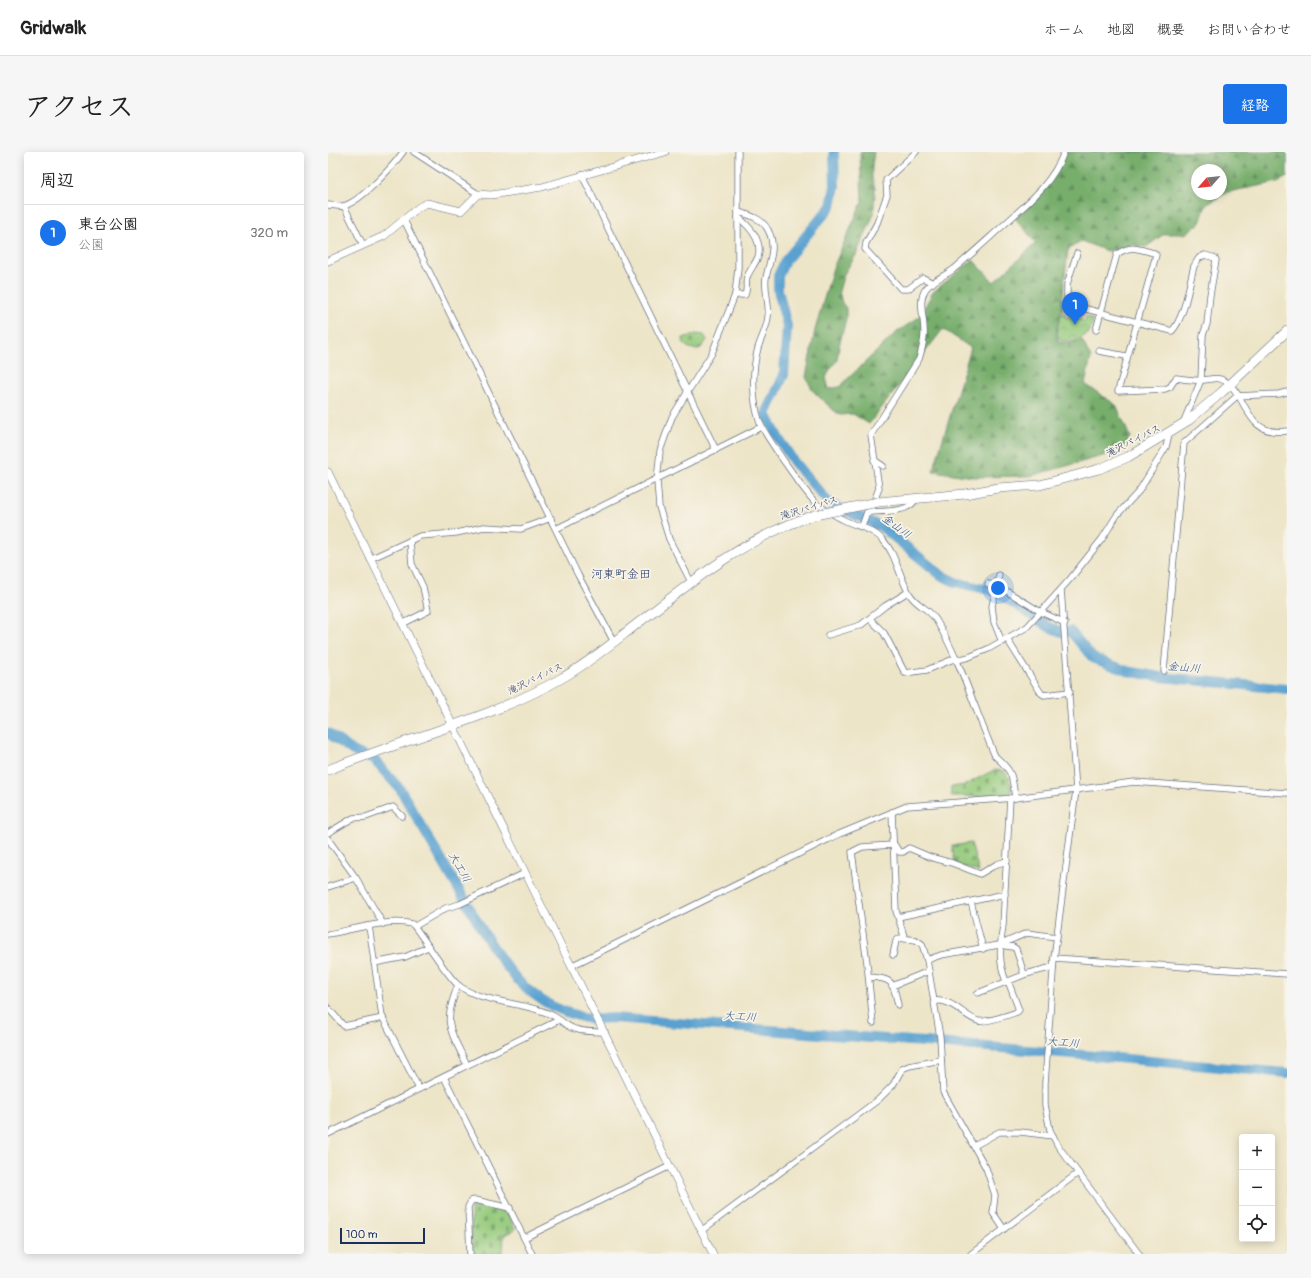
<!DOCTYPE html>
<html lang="ja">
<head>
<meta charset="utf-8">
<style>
	body { margin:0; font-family:Pangolin,"Klee One",sans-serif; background:#f6f6f6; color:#222 }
	.controls { position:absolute; right:12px; bottom:12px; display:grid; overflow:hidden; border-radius:4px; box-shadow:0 2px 10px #0003 }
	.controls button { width:36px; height:36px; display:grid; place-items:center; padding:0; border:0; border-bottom:1px solid #e0e0e0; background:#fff; color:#222; font:20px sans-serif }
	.compass { position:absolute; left:863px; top:12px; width:36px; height:36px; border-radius:50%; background:#fff; box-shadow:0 2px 10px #0003; rotate:242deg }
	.scale { position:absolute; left:12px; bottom:10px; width:85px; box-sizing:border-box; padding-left:4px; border:2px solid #1b2f5e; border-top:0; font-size:11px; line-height:14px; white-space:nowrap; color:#1b2f5e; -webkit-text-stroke:3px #f7f3e8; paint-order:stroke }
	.you { position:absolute; left:670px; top:436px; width:14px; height:14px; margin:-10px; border:3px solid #fff; border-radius:50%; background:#1a73e8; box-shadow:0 0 0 6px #1a73e833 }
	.badge { display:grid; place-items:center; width:26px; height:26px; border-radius:50%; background:#1a73e8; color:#fff; font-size:13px; font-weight:700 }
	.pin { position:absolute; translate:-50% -33px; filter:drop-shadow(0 1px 2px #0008) }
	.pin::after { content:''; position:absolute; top:21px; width:14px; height:12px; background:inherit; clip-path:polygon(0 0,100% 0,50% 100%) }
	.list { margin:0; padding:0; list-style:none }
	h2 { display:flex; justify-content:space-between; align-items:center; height:52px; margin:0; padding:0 16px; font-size:17px }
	h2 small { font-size:13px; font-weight:400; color:#767676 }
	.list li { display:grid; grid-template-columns:26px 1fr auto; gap:12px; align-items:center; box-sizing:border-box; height:56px; padding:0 16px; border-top:1px solid #e0e0e0 }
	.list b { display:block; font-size:15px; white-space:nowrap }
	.list p { margin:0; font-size:13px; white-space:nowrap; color:#767676 }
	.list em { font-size:13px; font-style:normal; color:#767676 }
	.icon { flex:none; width:22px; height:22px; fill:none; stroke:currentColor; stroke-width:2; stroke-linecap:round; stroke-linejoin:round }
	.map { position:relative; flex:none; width:959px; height:1102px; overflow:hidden; border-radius:4px }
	header { display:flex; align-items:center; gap:24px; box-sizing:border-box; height:56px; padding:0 20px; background:#fff; border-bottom:1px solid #e0e0e0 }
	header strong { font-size:19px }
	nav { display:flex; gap:22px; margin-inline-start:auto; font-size:14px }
	.intro { display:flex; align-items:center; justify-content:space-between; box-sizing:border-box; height:96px; padding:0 24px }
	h1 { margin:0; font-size:28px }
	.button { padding:10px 18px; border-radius:4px; background:#1a73e8; color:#fff; font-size:14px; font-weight:700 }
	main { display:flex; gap:24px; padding:0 24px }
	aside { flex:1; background:#fff; border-radius:4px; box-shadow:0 2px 10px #0003 }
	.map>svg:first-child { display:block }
</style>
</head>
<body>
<header>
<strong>Gridwalk</strong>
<nav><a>ホーム</a><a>地図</a><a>概要</a><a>お問い合わせ</a></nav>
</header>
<div class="intro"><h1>アクセス</h1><a class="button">経路</a></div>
<main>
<aside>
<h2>周辺<small></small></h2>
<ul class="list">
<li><span class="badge">1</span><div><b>東台公園</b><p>公園</p></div><em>320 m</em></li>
</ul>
</aside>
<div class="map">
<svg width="959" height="1102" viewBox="0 0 959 1102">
	<defs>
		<pattern id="forest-firs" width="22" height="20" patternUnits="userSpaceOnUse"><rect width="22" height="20" fill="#77ae6c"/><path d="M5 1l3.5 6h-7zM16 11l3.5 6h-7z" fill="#618e5c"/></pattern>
		<pattern id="cemetery-stones" width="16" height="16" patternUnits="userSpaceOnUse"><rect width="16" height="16" fill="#94ca7c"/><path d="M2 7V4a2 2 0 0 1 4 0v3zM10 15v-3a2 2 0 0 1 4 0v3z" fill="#78a469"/></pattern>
		<pattern id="park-crowns" width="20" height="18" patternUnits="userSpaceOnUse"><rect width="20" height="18" fill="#94ca7c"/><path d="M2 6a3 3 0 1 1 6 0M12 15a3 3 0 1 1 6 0" fill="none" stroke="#78a469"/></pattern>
	</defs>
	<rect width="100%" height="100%" fill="#f7f3e8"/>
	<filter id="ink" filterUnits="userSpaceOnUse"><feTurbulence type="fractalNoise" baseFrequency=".025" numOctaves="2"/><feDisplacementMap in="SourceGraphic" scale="8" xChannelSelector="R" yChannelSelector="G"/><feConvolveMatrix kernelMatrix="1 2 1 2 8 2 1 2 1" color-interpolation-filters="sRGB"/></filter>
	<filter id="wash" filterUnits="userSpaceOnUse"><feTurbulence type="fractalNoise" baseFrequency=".012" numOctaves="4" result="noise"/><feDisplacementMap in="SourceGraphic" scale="16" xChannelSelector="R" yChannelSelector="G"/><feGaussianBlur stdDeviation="0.9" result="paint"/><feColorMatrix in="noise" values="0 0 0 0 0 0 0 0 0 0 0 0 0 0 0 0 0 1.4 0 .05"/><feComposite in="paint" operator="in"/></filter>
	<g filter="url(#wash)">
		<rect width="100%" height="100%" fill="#ede5c8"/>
		<path fill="url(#forest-firs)" stroke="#496e65" fill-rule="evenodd" d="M532 0H546L544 13V26L547 36 546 62 528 103 516 122 511 139 514 151 518 156V167L511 194 509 208 501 219 498 226 501 237 511 235 569 180 591 165 605 140 645 108 666 130 708 91 687 66C714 44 725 31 739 0H959V25L950 30 900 40 878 53 872 71 857 82H836L818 95 803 93 779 99 753 89 740 98 734 150C737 165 722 177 732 191H744L754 188 763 206 757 232 788 253 802 285 793 299 702 324 645 325 605 319 643 196 615 177 541 272 525 262 512 263 504 257 485 239 478 225 487 178 505 116 534 50ZM869 18H893V42H869Z"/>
		<g fill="url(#cemetery-stones)" stroke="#587c6d">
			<path d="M368 182 376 183 379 188 374 195 369 198C361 196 355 195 355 186Z"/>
			<path d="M666 618 676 619 681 626 683 639C672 648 639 643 623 644V635L637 633Z"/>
			<polygon points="643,691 651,720 627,712 624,694"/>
			<polygon points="145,1054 167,1057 181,1063 187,1078 176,1083 175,1102 144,1102 143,1055"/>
		</g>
		<path fill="url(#park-crowns)" stroke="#587c6d" d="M735 161 737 162V165L740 166 742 163 752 165V168L757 169 758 165 763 166 765 169 761 181 748 189H733C726 181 730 170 735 161Z"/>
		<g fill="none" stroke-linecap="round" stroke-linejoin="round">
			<g stroke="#5aa1d0" stroke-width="10">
				<polyline points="506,0 507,34 503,54 457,109 450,124 450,138 459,174 456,223 438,262 451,287 466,310 501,351 554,375 613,423 627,430 661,438 678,446 721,475 734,480 742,479 765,506 799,519 833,525 959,537"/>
				<path d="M0 581 25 599 47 609 72 637 159 786C180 819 199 846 238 860 246 862 254 866 262 867 270 868 278 866 286 866L699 898 959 921"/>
			</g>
		</g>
	</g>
	<g filter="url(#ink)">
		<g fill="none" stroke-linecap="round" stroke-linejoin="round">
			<g stroke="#646f83" stroke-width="7">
				<g id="minor">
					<polyline points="86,0 150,42"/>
					<polyline points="588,0 558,28 559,43 549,71 538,91 537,97 573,137 580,137 595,126 605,131"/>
					<polyline points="254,23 388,298"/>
					<path d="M0 53C4 53 11 55 15 54 33 50 65 14 75 0"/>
					<polyline points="16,54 35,93"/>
					<path d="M410 60C421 63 434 66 440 78 449 94 441 110 438 126 436 139 442 152 440 165 439 176 433 186 430 196 424 218 424 246 431 268 434 280 479 343 489 352 497 358 506 363 514 367 528 375 543 375 555 388 568 402 571 424 581 441 588 454 600 455 608 468 634 511 647 559 667 604 685 620 684 623 687 646"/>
					<polyline points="76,68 250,423 286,490"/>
					<path d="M749 101 739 132V152L844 179C857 165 861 132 866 114L871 106 877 103 887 106 888 108 882 143 879 172 875 183 873 228 855 271"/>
					<path d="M407 143H417C420 137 417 131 419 125 422 118 427 112 430 105 435 89 421 74 410 65"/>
					<path d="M768 178 789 102C804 92 810 97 826 101L828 103 790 239 837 237 842 235 848 226C856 227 865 229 873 228 882 228 888 224 897 229 921 244 916 285 959 279"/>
					<polyline points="771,199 798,204"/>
					<polyline points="546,308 555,314"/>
					<path d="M542 360 551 336 543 283 591 207C594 197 597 188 596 178 596 165 590 150 597 138 602 129 617 124 626 117 644 102 661 86 679 70 702 49 725 30 736 0"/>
					<path d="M534 374 539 360C552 359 583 362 588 346"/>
					<polyline points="228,377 433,275"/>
					<polyline points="42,407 92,384 128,381 156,375 193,377 223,366"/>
					<polyline points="671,423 664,454 666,470 674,490"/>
					<polyline points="363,430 341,387 331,355 329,329 332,299 344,265 384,201 407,143 410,116 410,0"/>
					<polyline points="660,432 670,434 713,460 737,471"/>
					<polyline points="733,438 748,638 726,806 717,931 717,953 722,978 730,994 811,1102"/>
					<polyline points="542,467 556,481 577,521 599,518 628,506"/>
					<polyline points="74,472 100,459 95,435 84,412 82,389"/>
					<polyline points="500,483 533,473 557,454 580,440"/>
					<polyline points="679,487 713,541 716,543 742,540"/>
					<polyline points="629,508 641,505 660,497 699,475 743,426 774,387 789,363 811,339 838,295 841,282"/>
					<polyline points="836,519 856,291 909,244 951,242 959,240"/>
					<polyline points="564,660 568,759 577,787"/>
					<polyline points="0,681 25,666 38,665 65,655 74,664"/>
					<polyline points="0,687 28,726 55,772"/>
					<polyline points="564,689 571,700 575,700 581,696 602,705 624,711 652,722 669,712 679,709"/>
					<polyline points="0,735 28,726"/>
					<polyline points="643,750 655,797"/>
					<polyline points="570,765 677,742"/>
					<polyline points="41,774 54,864 91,937"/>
					<polyline points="87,774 118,756 132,752 197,721"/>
					<path d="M0 782C24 778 61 766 84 772 88 774 119 824 129 832 147 848 184 850 207 857 215 859 225 863 232 868 237 872 240 875 247 877 256 880 267 880 277 880"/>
					<polyline points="672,793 685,795 688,797 696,822"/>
					<polyline points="565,803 568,789 572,786 588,788 594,792 599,808 612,885 615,940 658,1016 667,1043 665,1061 676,1077"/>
					<polyline points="726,806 959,822"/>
					<polyline points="599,808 613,803 671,793 699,781 729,785"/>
					<polyline points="46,811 77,805 100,795"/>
					<polyline points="243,814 509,683 579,654 687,646 806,630 959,641"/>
					<path d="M541 825C565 826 565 830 570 853"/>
					<path d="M678 829C670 810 672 794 675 773L682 646"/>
					<path d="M130 833C114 873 122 877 139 913"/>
					<polyline points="564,834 601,819"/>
					<polyline points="650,841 698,822 725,815"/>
					<path d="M606 849C624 846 635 864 650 869 658 871 680 863 689 860L691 858 680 829"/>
					<polyline points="0,856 16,874 55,866"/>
					<polyline points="545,871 539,811 524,700 534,695 564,693"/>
					<polyline points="116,925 204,1102"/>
					<polyline points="0,982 231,868"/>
					<polyline points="646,994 671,980 693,980 725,984"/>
					<polyline points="373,1079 550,948 565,933 574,917 581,914 613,908"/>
					<polyline points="196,1086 342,1014"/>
					<polyline points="142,1102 140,1055 143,1049 147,1048 182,1056"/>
					<polyline points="643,1102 750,1021"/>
				</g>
			</g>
			<g stroke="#646f83" stroke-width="8">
				<g id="tertiary">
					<polyline points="0,109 56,84 91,55 99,51 133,59 150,42 163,43 214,35 337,0"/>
					<polyline points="0,320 385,1102"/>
				</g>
			</g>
			<g stroke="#646f83" stroke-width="10">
				<g id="trunk">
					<polyline points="550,350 637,342 670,336 712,333 771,317 800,305 861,268 894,240 959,179"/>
					<path d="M0 618C77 586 161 568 234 526 259 512 282 493 305 475 362 431 417 385 487 363"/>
				</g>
			</g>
			<use href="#minor" stroke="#fff" stroke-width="5.5"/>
			<use href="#tertiary" stroke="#fff" stroke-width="7"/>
			<use href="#trunk" stroke="#fff" stroke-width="9"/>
			<g stroke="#646f83" stroke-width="10" stroke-linecap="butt">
				<polyline id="trunk-bridge" points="487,363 550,350"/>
			</g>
			<use href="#trunk-bridge" stroke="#fff" stroke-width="9"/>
		</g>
	</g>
	<g text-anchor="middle" stroke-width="3.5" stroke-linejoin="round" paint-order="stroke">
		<g font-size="10" fill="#1b2f5e" stroke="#f7f3e8">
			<text transform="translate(805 288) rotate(-27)" y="4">滝沢バイパス</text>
			<text transform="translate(481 355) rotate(-17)" y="4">滝沢バイパス</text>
			<text transform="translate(207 526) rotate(-26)" y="4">滝沢バイパス</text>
		</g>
		<g font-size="11" font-style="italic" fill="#315786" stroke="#f7f3e8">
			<text transform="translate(569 374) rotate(36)" y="4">金山川</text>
			<text transform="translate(856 515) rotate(5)" y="4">金山川</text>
			<text transform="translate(132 715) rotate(60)" y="4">大工川</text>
			<text transform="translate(412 864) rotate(4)" y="4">大工川</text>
			<text transform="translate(735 890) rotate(5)" y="4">大工川</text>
		</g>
		<g font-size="12" fill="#1b2f5e" stroke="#f7f3e8">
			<text x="293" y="426">河東町金田</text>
		</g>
	</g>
</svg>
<div class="controls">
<button>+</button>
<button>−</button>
<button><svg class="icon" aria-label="locate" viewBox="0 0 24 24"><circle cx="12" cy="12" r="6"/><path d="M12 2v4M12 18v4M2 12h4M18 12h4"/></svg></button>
</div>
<svg class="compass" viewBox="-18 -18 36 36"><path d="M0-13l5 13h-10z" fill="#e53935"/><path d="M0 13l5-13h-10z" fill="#767676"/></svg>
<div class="scale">100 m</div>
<div class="you"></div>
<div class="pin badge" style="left:747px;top:173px">1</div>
</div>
</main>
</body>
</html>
